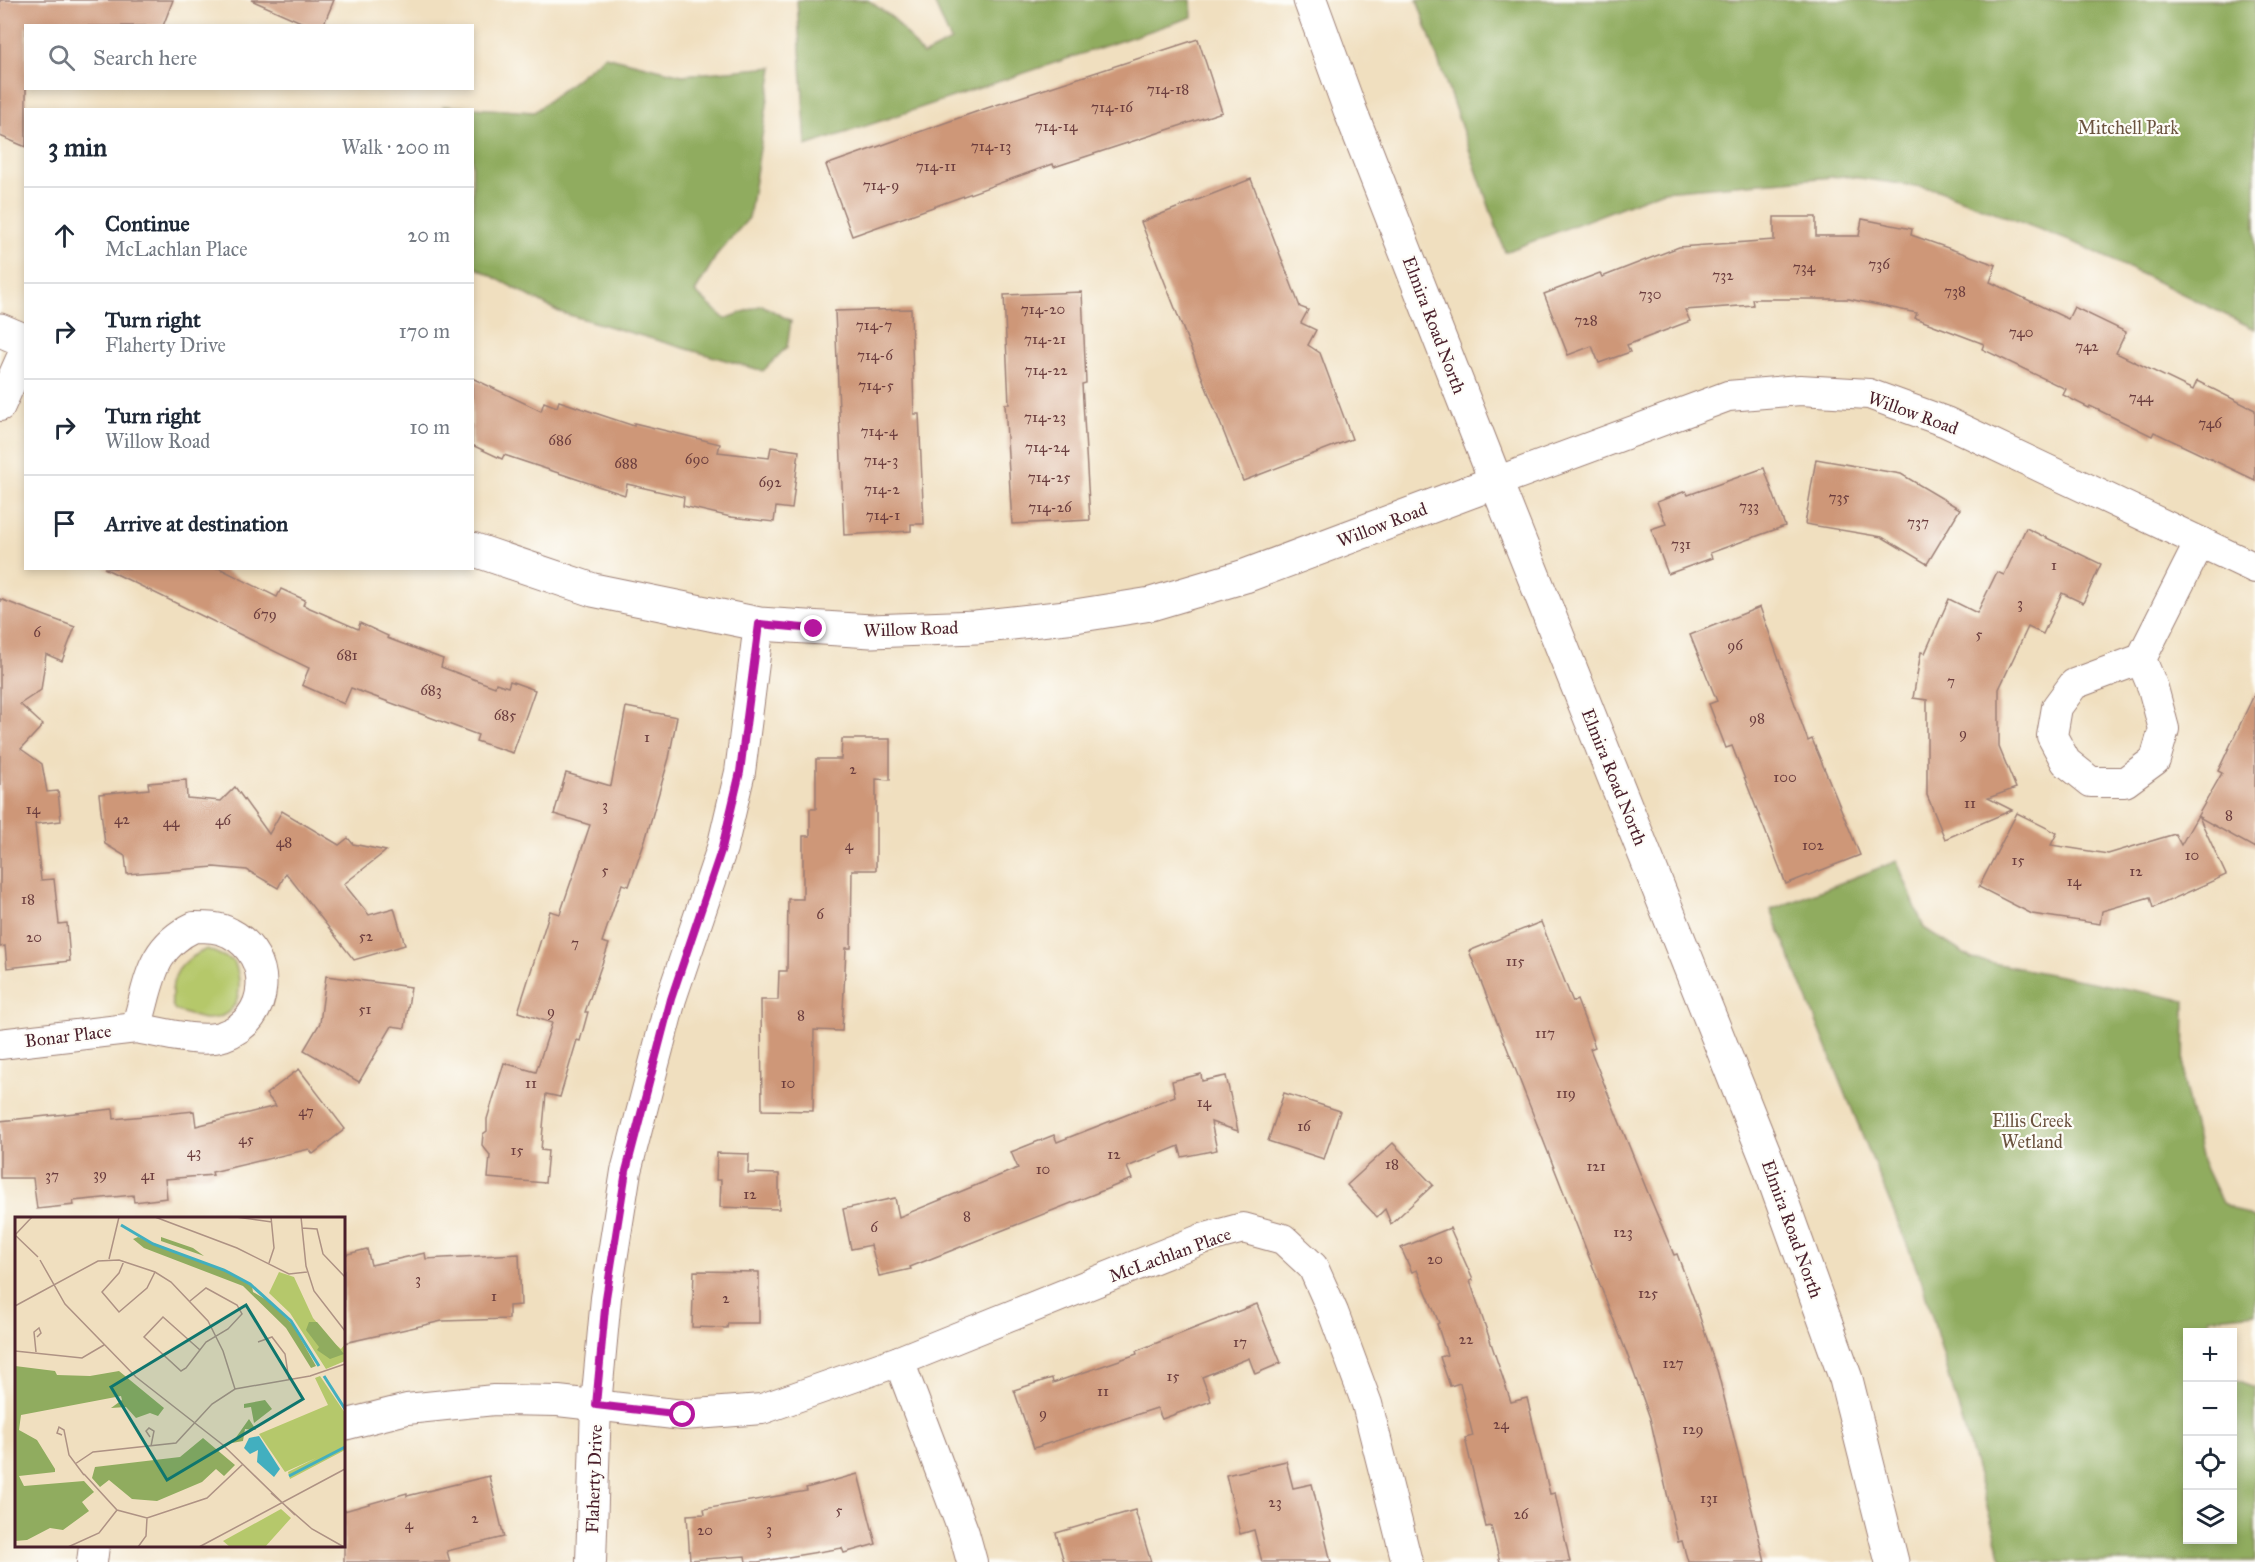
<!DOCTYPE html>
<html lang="en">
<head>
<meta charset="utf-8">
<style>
	body { margin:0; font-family:"IM FELL Great Primer",serif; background:#f2f2f3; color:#1f2937 }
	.controls { position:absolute; right:18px; bottom:18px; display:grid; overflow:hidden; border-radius:0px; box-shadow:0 3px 9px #0003 }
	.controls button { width:54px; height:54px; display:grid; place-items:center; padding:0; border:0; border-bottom:2px solid #e0e1e3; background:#fff; color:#1f2937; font:30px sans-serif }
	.stop { position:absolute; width:18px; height:18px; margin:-14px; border:4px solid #b5179e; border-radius:50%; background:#fff }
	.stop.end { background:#b5179e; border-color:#fff; box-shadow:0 2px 6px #0008 }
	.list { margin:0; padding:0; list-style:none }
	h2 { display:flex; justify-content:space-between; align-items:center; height:78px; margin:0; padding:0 24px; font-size:26px }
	h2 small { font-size:20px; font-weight:400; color:#747a83 }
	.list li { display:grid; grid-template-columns:39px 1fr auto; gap:18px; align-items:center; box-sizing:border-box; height:96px; padding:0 24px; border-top:2px solid #e0e1e3 }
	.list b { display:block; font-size:22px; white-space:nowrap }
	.list p { margin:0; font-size:20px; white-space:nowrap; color:#747a83 }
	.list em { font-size:20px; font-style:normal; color:#747a83 }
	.icon { flex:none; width:33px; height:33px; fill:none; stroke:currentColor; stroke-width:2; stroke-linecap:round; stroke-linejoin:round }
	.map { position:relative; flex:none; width:2255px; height:1562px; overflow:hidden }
	.search { position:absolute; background:#fff; box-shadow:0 3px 9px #0003; left:24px; top:24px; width:450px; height:66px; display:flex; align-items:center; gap:15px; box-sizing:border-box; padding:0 21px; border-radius:0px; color:#747a83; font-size:22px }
	.panel { position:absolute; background:#fff; box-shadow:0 3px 9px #0003; left:24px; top:108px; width:450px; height:462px; border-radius:0px }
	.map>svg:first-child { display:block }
</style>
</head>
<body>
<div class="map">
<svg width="2255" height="1562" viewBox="0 0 2255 1562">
	<rect width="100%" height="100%" fill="#fdfcf7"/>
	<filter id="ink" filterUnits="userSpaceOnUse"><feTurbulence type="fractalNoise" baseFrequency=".0167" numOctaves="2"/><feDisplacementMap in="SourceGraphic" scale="12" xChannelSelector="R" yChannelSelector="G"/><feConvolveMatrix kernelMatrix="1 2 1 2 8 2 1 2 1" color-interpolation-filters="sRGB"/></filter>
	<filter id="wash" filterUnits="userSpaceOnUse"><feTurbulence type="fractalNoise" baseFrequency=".008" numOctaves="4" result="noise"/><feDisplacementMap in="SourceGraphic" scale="24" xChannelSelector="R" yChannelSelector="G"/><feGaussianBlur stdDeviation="1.35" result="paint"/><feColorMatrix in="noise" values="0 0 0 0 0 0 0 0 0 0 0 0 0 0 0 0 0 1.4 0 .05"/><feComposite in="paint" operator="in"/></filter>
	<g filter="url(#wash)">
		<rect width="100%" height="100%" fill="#f0dfbf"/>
		<path fill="#b5c86b" stroke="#80744b" stroke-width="1.5" d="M207 949 234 961C244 986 241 1018 207 1019 197 1019 184 1013 175 1010 170 1004 172 999 172 991 173 968 188 958 207 949Z"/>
		<g fill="#90ac5f" stroke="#6d6645" stroke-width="1.5">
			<polygon points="797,0 868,0 894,19 923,55 951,41 933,0 1191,0 1192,17 806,146"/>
			<polygon points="1417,0 2255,0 2255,329 2085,247 1935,189 1845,176 1663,191 1505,252"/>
			<polygon points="605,56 682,75 773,67 749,218 718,253 695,292 725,319 762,305 791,321 787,347 763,371 559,312 473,266 472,110 444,109 443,106 534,112"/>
			<polygon points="1897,861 1924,928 1972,959 2185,1000 2184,1082 2202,1161 2222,1203 2255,1219 2255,1313 2208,1318 2208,1332 2188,1332 2188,1540 2232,1540 2233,1379 2255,1387 2255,1562 2003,1562 1921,1279 1771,910"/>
		</g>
		<g id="blocks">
			<g fill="#ce9778">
				<polygon points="0,0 173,0 163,26 26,26 26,147 0,136"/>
				<polygon points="251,0 334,0 323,26 310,26"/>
				<polygon points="1198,39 1222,112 1054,167 1053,164 852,236 826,165 987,108"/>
				<polygon points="1251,179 1300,307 1308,310 1301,323 1316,330 1308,345 1320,353 1352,439 1243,481 1141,222"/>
				<polygon points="1774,217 1816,217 1816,236 1859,236 1862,219 1912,229 1911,235 1996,265 1990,282 2068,319 2074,307 2126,332 2116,353 2193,390 2197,381 2255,410 2255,480 2154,432 2152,436 2090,406 2089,408 2063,395 2066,389 1982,349 1984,344 1915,318 1917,313 1849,299 1752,299 1753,305 1685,310 1690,321 1627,345 1630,352 1599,363 1592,346 1568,355 1544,294 1600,273 1602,277 1679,247 1774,240"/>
				<polygon points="1082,292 1086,383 1082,384 1090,520 1012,524 1005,404 1009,404 1004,295"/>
				<polygon points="911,309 914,414 919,414 924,524 911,524 911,531 844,535 835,311"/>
				<polygon points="472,378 541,411 544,402 557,407 559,401 634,426 634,423 720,444 718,452 769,458 771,447 799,451 792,509 776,507 774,522 731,517 683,506 684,497 627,484 625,495 504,455 502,459 472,445"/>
				<polygon points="1816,459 1901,474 1960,509 1927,564 1882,537 1805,524"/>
				<polygon points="1764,468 1785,526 1710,553 1712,558 1668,574 1651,529 1666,524 1657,502 1686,491 1688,495"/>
				<polygon points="2026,528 2101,564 2083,603 2062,593 2043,634 2028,627 1999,689 1999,747 2016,788 1988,798 2012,810 1945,839 1927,795 1927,700 1913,698 1921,652 1925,653 1949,599 1977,613 1997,572 2004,575"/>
				<polygon points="104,568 219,568 277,597 281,589 305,600 303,605 358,629 360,623 388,636 387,638 443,659 441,667 495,687 496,683 508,687 510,681 535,690 513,753 476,741 478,735 351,688 344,704 302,685 309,668"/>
				<polygon points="0,599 75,627 62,661 46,654 41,690 20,704 43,725 21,749 42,764 47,792 58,791 61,821 35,824 41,880 54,879 59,924 67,923 70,961 7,968 5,946 0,947"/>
				<polygon points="1760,607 1808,741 1812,739 1860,855 1786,884 1732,746 1726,748 1709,704 1717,701 1690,635"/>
				<polygon points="2255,693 2255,848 2199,817 2226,875 2153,908 2150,897 2102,911 2100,924 2032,914 1979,887 2017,813 2057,833 2051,845 2108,854 2175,834 2181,845 2222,773 2218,771"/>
				<polygon points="626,707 677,717 669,758 645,841 629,886 622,884 602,942 609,944 585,1012 588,1012 580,1041 577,1040 560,1097 546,1094 541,1150 548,1151 545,1183 488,1178 490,1155 482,1145 483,1134 487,1131 487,1119 504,1063 536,1072 552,1023 518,1012 550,911 560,914 590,825 554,814 566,773 611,786"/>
				<polygon points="842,739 890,739 890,780 876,779 876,870 852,870 851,948 846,948 842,1031 814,1030 813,1111 762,1110 761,1000 778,1000 779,971 787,971 788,899 803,899 803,836 810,836 810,809 816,809 816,759 841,759"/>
				<polygon points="186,780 187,798 221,801 235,787 269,834 282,811 339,845 348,838 353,844 386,851 344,884 369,915 394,908 405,945 354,960 286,873 278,888 247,870 214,867 127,874 125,856 105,844 99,794 149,789 148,783"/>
				<polygon points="1541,922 1573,1002 1577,1000 1595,1047 1590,1049 1648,1193 1674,1255 1677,1254 1695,1302 1718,1373 1765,1562 1688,1562 1682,1541 1678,1542 1650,1418 1626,1351 1469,951"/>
				<polygon points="326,976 411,987 405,1028 392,1026 359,1082 304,1050 320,1023"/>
				<polygon points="299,1069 345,1129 313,1154 309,1149 212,1172 213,1175 165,1179 167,1198 134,1202 133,1195 73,1201 74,1205 37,1209 33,1178 0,1178 0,1121 113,1109 114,1119 194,1111 196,1126 276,1106 266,1094"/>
				<polygon points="1201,1074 1202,1081 1226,1076 1238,1131 1211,1122 1217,1150 1182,1157 1179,1146 1127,1167 1132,1179 910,1267 911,1269 879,1276 871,1245 851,1249 843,1209 895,1198 899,1217 1018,1168 1011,1152 1054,1135 1057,1142 1175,1096 1172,1081"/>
				<polygon points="1284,1093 1340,1111 1324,1159 1268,1141"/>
				<polygon points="1393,1143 1433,1185 1391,1224 1385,1209 1377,1217 1347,1185"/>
				<polygon points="717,1153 749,1154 748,1173 779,1174 779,1209 720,1207 721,1180 716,1180"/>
				<polygon points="1450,1228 1473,1280 1470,1281 1511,1402 1527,1398 1550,1494 1555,1493 1570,1562 1500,1562 1491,1526 1486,1527 1465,1438 1473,1436 1460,1383 1450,1386 1440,1357 1447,1355 1437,1324 1439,1323 1417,1270 1412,1272 1401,1248"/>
				<polygon points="367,1249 371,1265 425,1253 426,1259 519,1254 521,1305 509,1306 509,1319 442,1321 344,1343 344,1255"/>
				<polygon points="694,1271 759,1272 759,1323 728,1323 727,1328 692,1327"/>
				<polygon points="1257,1304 1281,1363 1255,1374 1249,1358 1202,1377 1211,1401 1162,1419 1157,1408 1034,1448 1014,1390 1052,1378 1053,1383 1137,1354 1136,1351"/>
				<polygon points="1286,1461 1293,1488 1312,1484 1331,1562 1262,1562 1254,1530 1240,1534 1226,1475"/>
				<polygon points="858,1474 876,1544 844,1553 842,1548 758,1562 746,1562 745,1556 690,1560 687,1515 705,1514 704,1509 807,1491 806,1488"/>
				<polygon points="489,1476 504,1537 447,1551 450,1562 344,1562 344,1511 407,1493 407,1496"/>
				<polygon points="1135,1510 1151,1562 1064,1562 1056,1533"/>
			</g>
		</g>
	</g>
	<g filter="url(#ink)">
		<use href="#blocks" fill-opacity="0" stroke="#9d7f75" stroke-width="1.5"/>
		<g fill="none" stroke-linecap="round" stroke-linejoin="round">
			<g stroke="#9d7f75" stroke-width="32">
				<g id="street">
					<polyline points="0,406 26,348"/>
					<polyline points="1496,482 1728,396 1800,390 1869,394 1946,422 2255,568"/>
					<polyline points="2141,659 2153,688 2164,729 2155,760 2125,782 2091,782 2066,762 2052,736 2057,707 2074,684 2141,659 2200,542"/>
					<path d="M194 927C207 927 219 927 230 933 275 956 271 1020 223 1036 201 1044 159 1032 136 1028 150 984 149 948 194 927Z"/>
					<polyline points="0,1044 136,1028"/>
					<polyline points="899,1361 964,1533 972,1562"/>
					<polyline points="344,1425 407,1409 494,1400 558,1401 683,1415 762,1409 899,1361 1202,1239 1243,1228 1283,1239 1313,1267 1333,1312 1367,1404 1407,1562"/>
					<polyline points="92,1562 94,1546"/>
					<polyline points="591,1562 596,1405 606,1298 626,1171 671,999 722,848 740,772 759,624"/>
				</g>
			</g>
			<g stroke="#9d7f75" stroke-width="35">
				<g id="secondary">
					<polyline points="1310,0 1350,110 1496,482 1767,1160 1846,1379 1892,1562"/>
					<polyline points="0,330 26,341"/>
					<polyline points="472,549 593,590 759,624 871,631 976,627 1075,616 1151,604 1245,576 1496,482"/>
				</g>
			</g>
			<use href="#street" stroke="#fff" stroke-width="30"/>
			<use href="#secondary" stroke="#fff" stroke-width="33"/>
		</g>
	</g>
	<g fill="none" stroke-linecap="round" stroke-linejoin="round" filter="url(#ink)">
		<polyline stroke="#b5179e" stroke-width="8" points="683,1415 596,1405 606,1298 626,1171 671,999 722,848 740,772 759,624 814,629"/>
	</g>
	<g text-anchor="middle" stroke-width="4.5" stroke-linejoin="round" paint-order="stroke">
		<g font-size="15" fill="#6b3d3e">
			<text x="1168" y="94">714-18</text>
			<text x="1112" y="112">714-16</text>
			<text x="1056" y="131">714-14</text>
			<text x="991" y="151">714-13</text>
			<text x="936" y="171">714-11</text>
			<text x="881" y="190">714-9</text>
			<text x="1879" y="269">736</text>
			<text x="1804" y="272">734</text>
			<text x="1723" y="280">732</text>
			<text x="1955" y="296">738</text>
			<text x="1650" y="299">730</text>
			<text x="1043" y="314">714-20</text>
			<text x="1586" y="325">728</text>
			<text x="874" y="330">714-7</text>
			<text x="2021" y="337">740</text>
			<text x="1045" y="344">714-21</text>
			<text x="2087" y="351">742</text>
			<text x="875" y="360">714-6</text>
			<text x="1046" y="375">714-22</text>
			<text x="876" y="390">714-5</text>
			<text x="2141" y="402">744</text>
			<text x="1045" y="422">714-23</text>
			<text x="2210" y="428">746</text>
			<text x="879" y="436">714-4</text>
			<text x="560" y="445">686</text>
			<text x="1047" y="452">714-24</text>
			<text x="697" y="464">690</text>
			<text x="881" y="465">714-3</text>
			<text x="626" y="468">688</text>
			<text x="1049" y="482">714-25</text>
			<text x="770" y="487">692</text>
			<text x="882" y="494">714-2</text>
			<text x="1839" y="502">735</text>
			<text x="1749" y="511">733</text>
			<text x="1050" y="512">714-26</text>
			<text x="883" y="520">714-1</text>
			<text x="1918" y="527">737</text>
			<text x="1681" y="549">731</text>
			<text x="2054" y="570">1</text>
			<text x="2020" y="608">3</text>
			<text x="265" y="619">679</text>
			<text x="37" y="637">6</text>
			<text x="1979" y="639">5</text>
			<text x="1735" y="650">96</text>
			<text x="347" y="660">681</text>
			<text x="1951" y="686">7</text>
			<text x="431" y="695">683</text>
			<text x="505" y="720">685</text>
			<text x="1757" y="723">98</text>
			<text x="1963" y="738">9</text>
			<text x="647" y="742">1</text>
			<text x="853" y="774">2</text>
			<text x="1785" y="782">100</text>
			<text x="1970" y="808">11</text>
			<text x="605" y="810">3</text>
			<text x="33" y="814">14</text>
			<text x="2229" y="820">8</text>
			<text x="122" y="824">42</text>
			<text x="223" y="825">46</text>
			<text x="171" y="827">44</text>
			<text x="284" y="847">48</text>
			<text x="849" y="850">4</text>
			<text x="1813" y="850">102</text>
			<text x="2192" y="860">10</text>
			<text x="2018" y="865">15</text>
			<text x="605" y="875">5</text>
			<text x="2136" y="876">12</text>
			<text x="2074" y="886">14</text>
			<text x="28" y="904">18</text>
			<text x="820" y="919">6</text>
			<text x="366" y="941">52</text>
			<text x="34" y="942">20</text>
			<text x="575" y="948">7</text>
			<text x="1515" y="966">115</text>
			<text x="365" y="1014">51</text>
			<text x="551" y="1016">9</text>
			<text x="801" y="1020">8</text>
			<text x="1545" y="1038">117</text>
			<text x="531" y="1088">11</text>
			<text x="788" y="1088">10</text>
			<text x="1566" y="1098">119</text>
			<text x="1204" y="1107">14</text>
			<text x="306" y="1116">47</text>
			<text x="1304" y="1131">16</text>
			<text x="246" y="1144">45</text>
			<text x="517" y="1155">15</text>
			<text x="194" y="1157">43</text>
			<text x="1114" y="1159">12</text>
			<text x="1392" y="1169">18</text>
			<text x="1596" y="1171">121</text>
			<text x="1043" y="1174">10</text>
			<text x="100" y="1179">39</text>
			<text x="52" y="1180">37</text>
			<text x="148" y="1180">41</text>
			<text x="750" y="1199">12</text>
			<text x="967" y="1221">8</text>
			<text x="874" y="1232">6</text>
			<text x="1623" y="1237">123</text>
			<text x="1435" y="1264">20</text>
			<text x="418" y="1284">3</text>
			<text x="1648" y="1298">125</text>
			<text x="494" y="1301">1</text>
			<text x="726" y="1303">2</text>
			<text x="1466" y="1344">22</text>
			<text x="1240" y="1347">17</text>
			<text x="1673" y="1368">127</text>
			<text x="1173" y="1381">15</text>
			<text x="1103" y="1396">11</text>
			<text x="1043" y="1418">9</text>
			<text x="1501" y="1429">24</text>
			<text x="1693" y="1434">129</text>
			<text x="1709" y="1503">131</text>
			<text x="1275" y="1507">23</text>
			<text x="839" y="1515">5</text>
			<text x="1521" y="1519">26</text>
			<text x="475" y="1523">2</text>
			<text x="409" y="1529">4</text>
			<text x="769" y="1534">3</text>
			<text x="705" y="1535">20</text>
		</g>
		<g font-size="18" fill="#6a523e" stroke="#fdfcf7">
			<text x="2128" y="134">Mitchell Park</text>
			<text x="2032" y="1127">Ellis Creek<tspan x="2032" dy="21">Wetland</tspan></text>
		</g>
		<g font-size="18" fill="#4a1f2b" stroke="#fdfcf7">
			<text transform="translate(1434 325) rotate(69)" y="6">Elmira Road North</text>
			<text transform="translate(1913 413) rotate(20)" y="6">Willow Road</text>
			<text transform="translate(1382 525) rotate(-21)" y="6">Willow Road</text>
			<text transform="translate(911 629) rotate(-2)" y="6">Willow Road</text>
			<text transform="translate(1614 777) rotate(68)" y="6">Elmira Road North</text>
			<text transform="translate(68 1036) rotate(-7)" y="6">Bonar Place</text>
			<text transform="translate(1792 1229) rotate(70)" y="6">Elmira Road North</text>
			<text transform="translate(1170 1255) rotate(-20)" y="6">McLachlan Place</text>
			<text transform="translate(594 1479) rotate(-88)" y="6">Flaherty Drive</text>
		</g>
	</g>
	<g transform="translate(15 1217)">
		<rect width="330" height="330" fill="#f0dfbf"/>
		<path d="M264 55 279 60 298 101 319 126 326 132 330 127V144L311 152 275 96 254 76ZM305 159 330 196V233L275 262 273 255 301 241 270 255 244 217 313 188 300 161ZM266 292 276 301 250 330H215L208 324Z" fill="#b5c86b"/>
		<path d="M123 20 210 54 237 69 238 75 255 85 278 108 301 149 296 151 271 111 228 69 129 31 118 22ZM146 20 178 31 189 39 146 24ZM294 105H302L329 137 315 142 302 133 304 130 291 113ZM0 149 40 154 42 158 75 159 104 154 149 191 143 199 135 196 121 201 111 190 96 191 107 183 106 179 6 198 4 213 22 223 40 252V255L4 259 9 269 69 264 79 275 67 285 74 294 48 313 35 311 12 323 0 324ZM250 183 257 192 239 206 236 190 229 191V187ZM234 202 241 213 230 212 228 224 217 226ZM188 221 220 248 209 259 201 252 187 265 142 284 117 282 94 263 85 270 77 261 80 250 165 240Z" fill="#90ac5f"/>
		<path d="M244 219 265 252 259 260 242 245 243 233 235 237 229 231 234 221Z" fill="#42afbf"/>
		<path fill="none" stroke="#42afbf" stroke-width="3" d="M106 8 138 27 209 53 235 67 276 104 304 149M309 159 330 192M274 259 330 230"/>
		<path fill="none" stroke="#ae9284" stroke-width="1.5" d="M140 0 222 31 274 57 292 55M221 0 257 5M286 0 291 49 299 74 330 114M287 11 302 12 308 37 330 60M0 18 23 40M0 18 17 0M94 42 104 0M25 43 50 87 121 160 208 228 280 298M109 44 104 56 87 75 104 95 132 71 140 55M254 46 259 31 256 0M175 84 191 71 222 88 227 97 213 112 191 125 171 151 166 154 129 120 148 100 185 133M0 89 83 44 104 43 140 55 156 65 193 104 208 134 220 172M243 125 257 120 270 137 274 163M0 134 67 141 89 128M21 135 19 115 24 111 26 116 22 120M47 218 42 216 44 210 49 213 54 238 69 258M135 220 131 214 134 211 139 214 136 229M60 247 78 235 161 226 197 187 220 172 295 159 330 147M69 257 102 293 132 301 192 281 228 247M256 276 297 312 329 330M53 330 84 316 102 293M123 330 131 319 132 301M184 330 330 252"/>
		<path fill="#0f766e" fill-opacity="0.15" stroke="#0f766e" stroke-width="3" d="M231 88 288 182 152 263 96 170Z"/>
		<rect width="330" height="330" fill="none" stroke="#4a1f2b" stroke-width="3"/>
	</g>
</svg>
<div class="controls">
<button>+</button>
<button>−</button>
<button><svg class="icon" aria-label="locate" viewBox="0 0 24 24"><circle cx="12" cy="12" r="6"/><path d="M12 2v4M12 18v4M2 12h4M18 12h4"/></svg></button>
<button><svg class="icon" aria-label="layers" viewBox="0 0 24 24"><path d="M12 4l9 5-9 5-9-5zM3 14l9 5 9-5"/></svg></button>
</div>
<div class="stop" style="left:683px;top:1415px"></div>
<div class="stop end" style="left:814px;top:629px"></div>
<div class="search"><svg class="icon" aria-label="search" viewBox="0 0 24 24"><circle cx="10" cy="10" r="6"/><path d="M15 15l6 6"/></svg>Search here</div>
<section class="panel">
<h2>3 min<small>Walk · 200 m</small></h2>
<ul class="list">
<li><svg class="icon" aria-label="ahead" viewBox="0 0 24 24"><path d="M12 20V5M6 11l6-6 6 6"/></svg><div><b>Continue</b><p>McLachlan Place</p></div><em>20 m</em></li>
<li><svg class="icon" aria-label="right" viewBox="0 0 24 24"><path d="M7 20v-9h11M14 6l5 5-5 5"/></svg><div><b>Turn right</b><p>Flaherty Drive</p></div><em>170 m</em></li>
<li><svg class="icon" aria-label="right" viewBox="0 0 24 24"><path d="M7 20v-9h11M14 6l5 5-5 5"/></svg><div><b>Turn right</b><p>Willow Road</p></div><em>10 m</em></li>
<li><svg class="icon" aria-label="arrive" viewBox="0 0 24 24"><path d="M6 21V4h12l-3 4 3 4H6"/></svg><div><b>Arrive at destination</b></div></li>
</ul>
</section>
</div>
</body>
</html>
